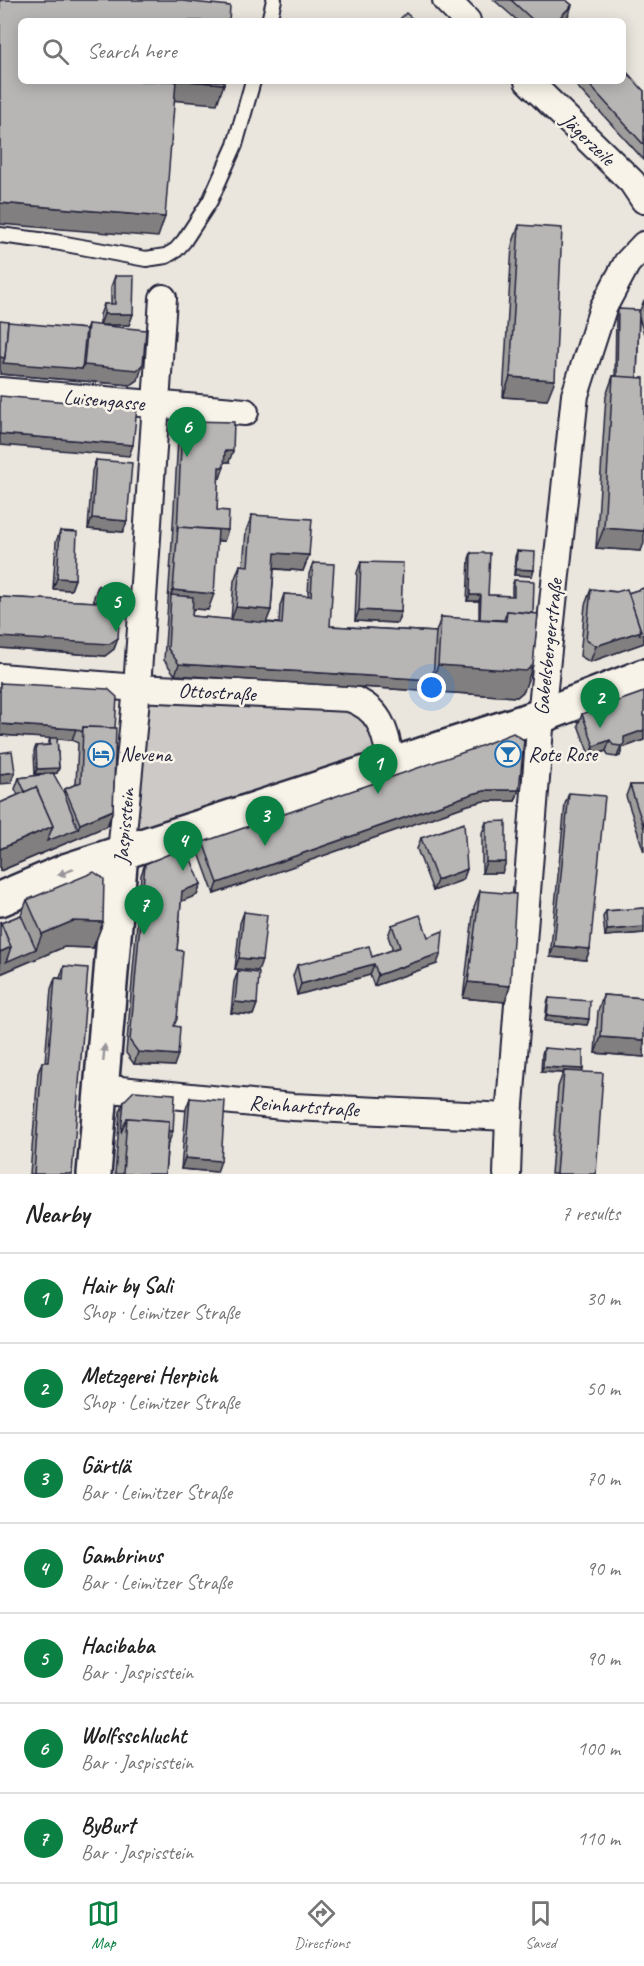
<!DOCTYPE html>
<html lang="en">
<head>
<meta charset="utf-8">
<style>
	body { margin:0; font-family:Caveat,sans-serif; background:#f2f2f2; color:#222 }
	.you { position:absolute; left:432px; top:688px; width:21px; height:21px; margin:-15px; border:4px solid #fff; border-radius:50%; background:#1a73e8; box-shadow:0 0 0 9px #1a73e833 }
	.badge { display:grid; place-items:center; width:39px; height:39px; border-radius:50%; background:#0b8043; color:#fff; font-size:20px; font-weight:700 }
	.pin { position:absolute; translate:-50% -50px; filter:drop-shadow(0 2px 3px #0008) }
	.pin::after { content:''; position:absolute; top:32px; width:21px; height:18px; background:inherit; clip-path:polygon(0 0,100% 0,50% 100%) }
	.list { margin:0; padding:0; list-style:none }
	h2 { display:flex; justify-content:space-between; align-items:center; height:78px; margin:0; padding:0 24px; font-size:26px }
	h2 small { font-size:20px; font-weight:400; color:#767676 }
	.list li { display:grid; grid-template-columns:39px 1fr auto; gap:18px; align-items:center; box-sizing:border-box; height:90px; padding:0 24px; border-top:2px solid #e0e0e0 }
	.list b { display:block; font-size:22px; white-space:nowrap }
	.list p { margin:0; font-size:20px; white-space:nowrap; color:#767676 }
	.list em { font-size:20px; font-style:normal; color:#767676 }
	.icon { flex:none; width:33px; height:33px; fill:none; stroke:currentColor; stroke-width:2; stroke-linecap:round; stroke-linejoin:round }
	.map { position:relative; flex:none; width:644px; height:1174px; overflow:hidden }
	.search { position:absolute; background:#fff; box-shadow:0 3px 15px #0003; left:18px; right:18px; top:18px; height:66px; display:flex; align-items:center; gap:15px; box-sizing:border-box; padding:0 21px; border-radius:9px; color:#767676; font-size:22px }
	.sheet { height:708px; background:#fff }
	nav { display:flex; justify-content:space-around; align-items:center; box-sizing:border-box; height:84px; border-top:2px solid #e0e0e0; background:#fff; font-size:16px; color:#767676 }
	nav a { display:grid; justify-items:center; gap:3px }
	nav .on { color:#0b8043 }
	.map>svg:first-child { display:block }
</style>
</head>
<body>
<div class="map">
<svg width="644" height="1174" viewBox="0 0 644 1174">
	<rect width="100%" height="100%" fill="#eae6de"/>
	<filter id="ink" filterUnits="userSpaceOnUse"><feTurbulence type="fractalNoise" baseFrequency=".0167" numOctaves="2"/><feDisplacementMap in="SourceGraphic" scale="12" xChannelSelector="R" yChannelSelector="G"/><feConvolveMatrix kernelMatrix="1 2 1 2 8 2 1 2 1" color-interpolation-filters="sRGB"/></filter>
	<g filter="url(#ink)">
		<polygon fill="#cdc9c6" stroke="#787680" stroke-width="1.5" points="139,690 336,699 365,714 390,762 125,853"/>
		<g fill="none" stroke-linecap="round" stroke-linejoin="round">
			<g stroke="#22223b" stroke-width="18">
				<g id="lane">
					<polyline points="269,21 274,0"/>
					<polyline points="0,235 55,242 146,259 166,256 176,250 184,241 210,201 235,145 253,81"/>
				</g>
			</g>
			<g stroke="#22223b" stroke-width="30">
				<g id="street">
					<polyline points="446,0 467,21"/>
					<polyline points="528,81 632,182 644,200"/>
					<polyline points="0,391 245,412"/>
					<path d="M0 677 137 688 349 698C383 709 385 734 392 765"/>
					<polyline points="121,853 137,688 163,298"/>
					<polyline points="100,1088 293,1107 509,1117"/>
					<polyline points="507,1174 509,1117 541,716 575,395 603,308 627,263 644,245"/>
				</g>
			</g>
			<g stroke="#22223b" stroke-width="38">
				<g id="secondary">
					<polyline points="0,899 68,870 541,716 644,676"/>
					<polyline points="94,1174 121,853"/>
				</g>
			</g>
			<use href="#lane" stroke="#f7f3e8" stroke-width="14"/>
			<use href="#street" stroke="#f7f3e8" stroke-width="26"/>
			<use href="#secondary" stroke="#f7f3e8" stroke-width="33"/>
		</g>
		<g fill="#9e9d9c" stroke="#22223b" stroke-width="1.5" fill-rule="evenodd">
			<polygon points="494,0 566,0 572,5 568,16 564,21 518,21"/>
			<polygon points="572,81 623,81 644,91 644,160"/>
			<polygon points="519,225 547,400 503,397 512,245"/>
			<polygon points="115,276 133,314 129,325 100,325 100,315 104,304 111,304 111,287"/>
			<polygon points="644,300 644,334 639,317 637,378 641,551 596,548 606,396 613,376 615,376 616,315 618,309 639,313"/>
			<polygon points="8,323 86,329 88,324 138,380 131,385 0,374"/>
			<polygon points="182,427 229,462 224,462 220,478 218,478 217,510 224,541 217,541 208,610 193,609 192,616 231,620 234,581 240,565 243,566 246,531 252,515 309,555 303,571 274,569 271,610 266,622 279,623 280,606 284,594 308,596 309,574 313,563 330,626 436,632 441,617 479,620 479,601 467,601 469,559 471,553 488,595 512,596 512,586 514,580 524,691 517,697 175,675 164,660 172,543 178,438"/>
			<polygon points="96,460 127,521 123,532 88,529 92,471"/>
			<polygon points="60,531 75,579 71,590 53,589 56,542"/>
			<polygon points="517,551 534,570 532,576 514,575 515,557"/>
			<polygon points="361,562 401,612 397,623 355,621 357,573"/>
			<polygon points="98,586 118,638 114,649 105,656 0,648 0,597 94,602 94,597"/>
			<polygon points="644,588 644,643 590,662 580,656 585,605 591,589 628,593"/>
			<path d="M0 683 115 728 113 810 107 826 0 871V803L18 795 15 789 19 778 49 774H35L34 751 36 746 48 745 50 738H52L0 735ZM57 739 72 740 78 743 76 784 65 789 64 793 53 774 57 773 59 768Z"/>
			<polygon points="644,692 644,740 622,748 620,756 617,757 609,756 606,751 590,757 578,725 582,714"/>
			<polygon points="630,785 644,785 644,852 626,796"/>
			<polygon points="519,790 515,801 484,801 468,805 214,894 199,853 203,842"/>
			<polygon points="569,793 590,949 586,960 550,957 565,804"/>
			<polygon points="486,822 502,873 482,873 482,833"/>
			<polygon points="421,838 467,869 463,880 433,891 417,849"/>
			<polygon points="145,864 201,884 197,895 181,901 177,950 174,1026 174,1066 134,1064 126,1053 141,875"/>
			<polygon points="480,891 505,1002 463,998 474,907"/>
			<polygon points="27,900 103,922 93,948 64,947 0,974 0,921 1,923 21,915"/>
			<polygon points="644,908 644,933 605,936 603,917 606,911"/>
			<polygon points="244,912 258,971 235,969 240,923"/>
			<polygon points="392,925 437,964 374,986 370,975 297,995 293,976 297,965 372,957 393,950 388,936"/>
			<polygon points="64,966 72,1174 30,1174 38,1073 42,1062 45,1062 51,989 55,978 60,978"/>
			<polygon points="238,971 257,1004 253,1015 231,1013 234,982"/>
			<polygon points="603,995 644,998 644,1057 595,1053 598,1011"/>
			<polygon points="549,998 589,1019 587,1025 545,1021 547,1003"/>
			<polygon points="544,1048 583,1069 582,1072 596,1174 551,1174 558,1087 563,1073 541,1072 542,1054"/>
			<polygon points="190,1098 217,1172 181,1169 186,1109"/>
			<polygon points="124,1101 169,1142 168,1142 165,1174 115,1174 120,1112"/>
		</g>
		<g fill="#817f7f" stroke="#22223b" stroke-width="1.5">
			<polygon points="572,5 568,16 564,21 556,21"/>
			<polygon points="176,81 187,81 224,84 217,104 169,100"/>
			<polygon points="0,203 165,217 158,237 0,224"/>
			<polygon points="104,314 133,314 129,325 100,325"/>
			<polygon points="0,357 82,369 84,365 143,364 138,380 131,385 0,374"/>
			<polygon points="510,377 555,380 547,400 503,397"/>
			<polygon points="0,434 133,445 129,456 0,445"/>
			<polygon points="225,451 233,451 229,462 220,462"/>
			<polygon points="219,467 224,467 220,478 215,478"/>
			<polygon points="92,518 127,521 123,532 88,529"/>
			<polygon points="604,528 644,531 644,543 641,551 596,548"/>
			<polygon points="217,529 228,530 224,541 214,540"/>
			<polygon points="275,553 309,555 303,571 269,568"/>
			<polygon points="516,569 534,570 532,576 514,575"/>
			<polygon points="57,578 75,579 71,590 53,589"/>
			<polygon points="173,590 214,594 208,610 171,607 171,595"/>
			<polygon points="470,595 481,595 479,601 467,601"/>
			<polygon points="236,607 271,610 265,626 230,623"/>
			<polygon points="359,610 401,612 397,623 355,621"/>
			<polygon points="641,631 644,634 644,643 590,662 596,646"/>
			<polygon points="0,637 118,638 114,649 105,656 0,648"/>
			<polygon points="179,664 433,680 438,665 533,665 524,691 517,697 175,675"/>
			<polygon points="0,724 76,729 72,740 0,735"/>
			<polygon points="644,730 644,740 622,748 620,756 617,757 624,737"/>
			<polygon points="610,740 606,751 590,757 594,746"/>
			<polygon points="59,768 57,773 35,774 37,769"/>
			<polygon points="15,772 11,783 0,784 0,774"/>
			<polygon points="488,790 519,790 515,801 484,801 468,805 214,894 218,883 472,794"/>
			<polygon points="113,810 107,826 0,871 0,849 53,826 78,829 80,824"/>
			<polygon points="486,862 506,862 502,873 482,873"/>
			<polygon points="467,869 463,880 433,891 437,880"/>
			<polygon points="201,884 197,895 178,903 182,891"/>
			<polygon points="73,921 103,922 93,948 64,947 0,974 0,952 11,947 36,949 42,934"/>
			<polygon points="644,927 644,933 605,936 607,930"/>
			<polygon points="554,946 590,949 586,960 550,957"/>
			<polygon points="441,953 437,964 374,986 378,975"/>
			<polygon points="239,958 262,960 258,971 235,969"/>
			<polygon points="374,964 370,975 297,995 301,984"/>
			<polygon points="468,982 510,986 505,1002 463,998"/>
			<polygon points="235,1002 257,1004 253,1015 231,1013"/>
			<polygon points="547,1015 589,1019 587,1025 545,1021"/>
			<polygon points="601,1037 644,1040 644,1057 595,1053"/>
			<polygon points="138,1052 178,1055 174,1066 134,1064"/>
			<polygon points="543,1067 583,1069 581,1075 564,1071 563,1073 541,1072"/>
			<polygon points="164,1130 173,1131 169,1142 162,1142"/>
			<polygon points="185,1158 221,1161 217,1172 181,1169"/>
		</g>
		<g fill="#b8b6b5" stroke="#22223b" stroke-width="1.5">
			<polygon points="0,0 183,0 183,1 230,6 229,21 21,21 21,81 176,81 165,217 0,203"/>
			<polygon points="511,0 566,0 572,5 556,21 534,21"/>
			<polygon points="406,13 415,21 398,21"/>
			<polygon points="623,68 644,91 644,145 586,81 623,81"/>
			<polygon points="187,81 224,81 224,84"/>
			<polygon points="519,225 562,228 555,380 510,377"/>
			<polygon points="115,276 134,276 133,314 104,314 104,304 115,304"/>
			<polygon points="618,309 639,310 637,378 617,377"/>
			<polygon points="0,320 8,321 5,358 0,357"/>
			<polygon points="8,322 86,329 82,369 3,363 5,358"/>
			<polygon points="88,324 146,330 143,364 137,370 84,365"/>
			<polygon points="613,376 644,378 644,531 604,528"/>
			<polygon points="0,396 137,408 133,445 0,434"/>
			<polygon points="188,421 234,422 233,451 225,451 224,467 219,467 217,510 229,511 228,530 178,527 177,532 182,427"/>
			<polygon points="96,460 132,463 127,521 92,518"/>
			<polygon points="252,515 312,519 309,555 275,553 271,610 236,607 240,565 248,566"/>
			<polygon points="178,527 218,530 214,594 173,590"/>
			<polygon points="60,531 77,532 75,579 57,578"/>
			<polygon points="517,551 535,552 534,570 516,569"/>
			<polygon points="471,553 490,553 488,595 514,596 514,580 534,581 533,613 507,611 504,620 480,619 481,595 470,595"/>
			<polygon points="361,562 403,563 401,612 359,610"/>
			<polygon points="313,563 334,564 330,626 436,632 433,680 179,664 168,649 171,595 193,597 192,616 282,624 284,594 311,596"/>
			<polygon points="98,586 121,588 118,638 109,644 0,637 0,597 97,602"/>
			<polygon points="644,588 644,634 639,635 641,631 628,593"/>
			<polygon points="591,589 616,592 627,589 641,631 596,646 586,640"/>
			<polygon points="507,611 538,614 533,665 526,671 438,665 441,617 506,621"/>
			<polygon points="0,683 108,689 117,697 115,728 83,727 82,732 76,729 0,724"/>
			<polygon points="644,692 644,730 624,737 624,744 621,746 613,745 610,740 594,746 582,714"/>
			<polygon points="83,727 116,728 113,810 80,824 65,789 81,782"/>
			<polygon points="513,733 524,740 519,790 488,790 472,794 218,883 203,842 473,749"/>
			<polygon points="50,738 57,738 59,768 37,769 36,746 50,745"/>
			<polygon points="12,751 15,772 0,774 0,753"/>
			<polygon points="53,773 64,793 78,829 47,841 53,826 36,787 25,792 19,778"/>
			<polygon points="630,785 644,785 644,828"/>
			<polygon points="36,787 53,826 0,849 0,803"/>
			<polygon points="569,793 605,796 590,949 554,946"/>
			<polygon points="506,821 506,862 486,862 486,822"/>
			<polygon points="464,823 467,869 437,880 421,838"/>
			<polygon points="186,847 201,884 182,891 177,950 183,951 177,1019 174,1026 180,1027 178,1055 138,1052 130,1041 145,864"/>
			<polygon points="94,872 104,879 103,922 73,921 42,934 27,900"/>
			<polygon points="480,891 516,894 510,986 468,982"/>
			<polygon points="644,908 644,927 607,930 606,911"/>
			<polygon points="244,912 267,915 262,960 239,958"/>
			<polygon points="21,915 36,949 6,962 11,947 1,923"/>
			<polygon points="420,915 428,937 443,931 441,953 378,975 374,964 301,984 297,965 369,946 372,957 400,947 392,925"/>
			<polygon points="0,921 11,947 0,952"/>
			<polygon points="64,966 88,968 72,1174 34,1174 42,1062 48,1062 55,978 63,979"/>
			<polygon points="238,971 259,973 257,1004 235,1002"/>
			<polygon points="603,995 644,998 644,1040 601,1037"/>
			<polygon points="549,998 590,1001 589,1019 547,1015"/>
			<polygon points="544,1048 583,1051 583,1069 543,1067"/>
			<polygon points="564,1071 603,1073 596,1174 556,1174"/>
			<polygon points="134,1091 175,1094 173,1131 169,1131 169,1121 127,1118 121,1133 124,1101"/>
			<polygon points="190,1098 225,1101 221,1161 185,1158"/>
			<polygon points="127,1118 169,1121 165,1174 123,1174"/>
		</g>
		<defs><path id="oneway-solid" d="M-6-.8H1V-3.2L6.5 0L1 3.2V.8H-6Z" transform="scale(1.5)"/></defs>
		<g fill="#97959a">
			<use href="#oneway-solid" transform="translate(66 872) rotate(159)"/>
			<use href="#oneway-solid" transform="translate(104 1053) rotate(-85)"/>
		</g>
	</g>
	<defs>
		<g id="hotel-ring" transform="scale(1.35)"><circle r="9.5" fill="#f7f3e8" stroke="#1f6fb2" stroke-width="1.5"/><path d="M-6-4.5h1.5V1H6V5H4.5V3h-9V5H-6ZM-4 0a1.8 1.8 0 1 1 3.6 0ZM.5 0V-2.5h3Q6-2.5 6 0Z" fill="#1f6fb2"/></g>
		<g id="bar-ring" transform="scale(1.35)"><circle r="9.5" fill="#f7f3e8" stroke="#1f6fb2" stroke-width="1.5"/><path d="M-6-5H6L.8 .8V4.5H3.5V6h-7V4.5H-.8V.8Z" fill="#1f6fb2"/></g>
	</defs>
	<g fill-rule="evenodd">
		<use href="#hotel-ring" x="101" y="754"/>
		<use href="#bar-ring" x="508" y="754"/>
	</g>
	<g text-anchor="middle" stroke-width="5" stroke-linejoin="round" paint-order="stroke">
		<g font-size="21" fill="#22223b" stroke="#f7f3e8">
			<text transform="translate(588 139) rotate(44)" y="7">Jägerzeile</text>
			<text transform="translate(104 400) rotate(5)" y="7">Luisengasse</text>
			<text transform="translate(548 647) rotate(-84)" y="7">Gabelsbergerstraße</text>
			<text transform="translate(217 692) rotate(3)" y="7">Ottostraße</text>
			<text transform="translate(124 826) rotate(-85)" y="7">Jaspisstein</text>
			<text transform="translate(304 1106) rotate(4)" y="7">Reinhartstraße</text>
		</g>
		<g font-size="21" fill="#22223b" stroke="#f7f3e8" text-anchor="start">
			<text x="120" y="761">Nevena</text>
			<text x="528" y="761">Rote Rose</text>
		</g>
	</g>
</svg>
<div class="you"></div>
<div class="pin badge" style="left:378px;top:794px">1</div>
<div class="pin badge" style="left:600px;top:728px">2</div>
<div class="pin badge" style="left:265px;top:846px">3</div>
<div class="pin badge" style="left:183px;top:871px">4</div>
<div class="pin badge" style="left:116px;top:632px">5</div>
<div class="pin badge" style="left:187px;top:457px">6</div>
<div class="pin badge" style="left:144px;top:935px">7</div>
<div class="search"><svg class="icon" aria-label="search" viewBox="0 0 24 24"><circle cx="10" cy="10" r="6"/><path d="M15 15l6 6"/></svg>Search here</div>
</div>
<section class="sheet">
<h2>Nearby<small>7 results</small></h2>
<ul class="list">
<li><span class="badge">1</span><div><b>Hair by Sali</b><p>Shop · Leimitzer Straße</p></div><em>30 m</em></li>
<li><span class="badge">2</span><div><b>Metzgerei Herpich</b><p>Shop · Leimitzer Straße</p></div><em>50 m</em></li>
<li><span class="badge">3</span><div><b>Gärtlä</b><p>Bar · Leimitzer Straße</p></div><em>70 m</em></li>
<li><span class="badge">4</span><div><b>Gambrinus</b><p>Bar · Leimitzer Straße</p></div><em>90 m</em></li>
<li><span class="badge">5</span><div><b>Hacibaba</b><p>Bar · Jaspisstein</p></div><em>90 m</em></li>
<li><span class="badge">6</span><div><b>Wolfsschlucht</b><p>Bar · Jaspisstein</p></div><em>100 m</em></li>
<li><span class="badge">7</span><div><b>ByBurt</b><p>Bar · Jaspisstein</p></div><em>110 m</em></li>
</ul>
</section>
<nav>
<a class="on"><svg class="icon" aria-label="map" viewBox="0 0 24 24"><path d="M3 6l6-2 6 2 6-2v14l-6 2-6-2-6 2zM9 4v14M15 6v14"/></svg>Map</a>
<a><svg class="icon" aria-label="directions" viewBox="0 0 24 24"><path d="M12 3l9 9-9 9-9-9zM9 14v-3h6M13 9l2 2-2 2"/></svg>Directions</a>
<a><svg class="icon" aria-label="saved" viewBox="0 0 24 24"><path d="M7 4h10v16l-5-4-5 4z"/></svg>Saved</a>
</nav>
</body>
</html>
